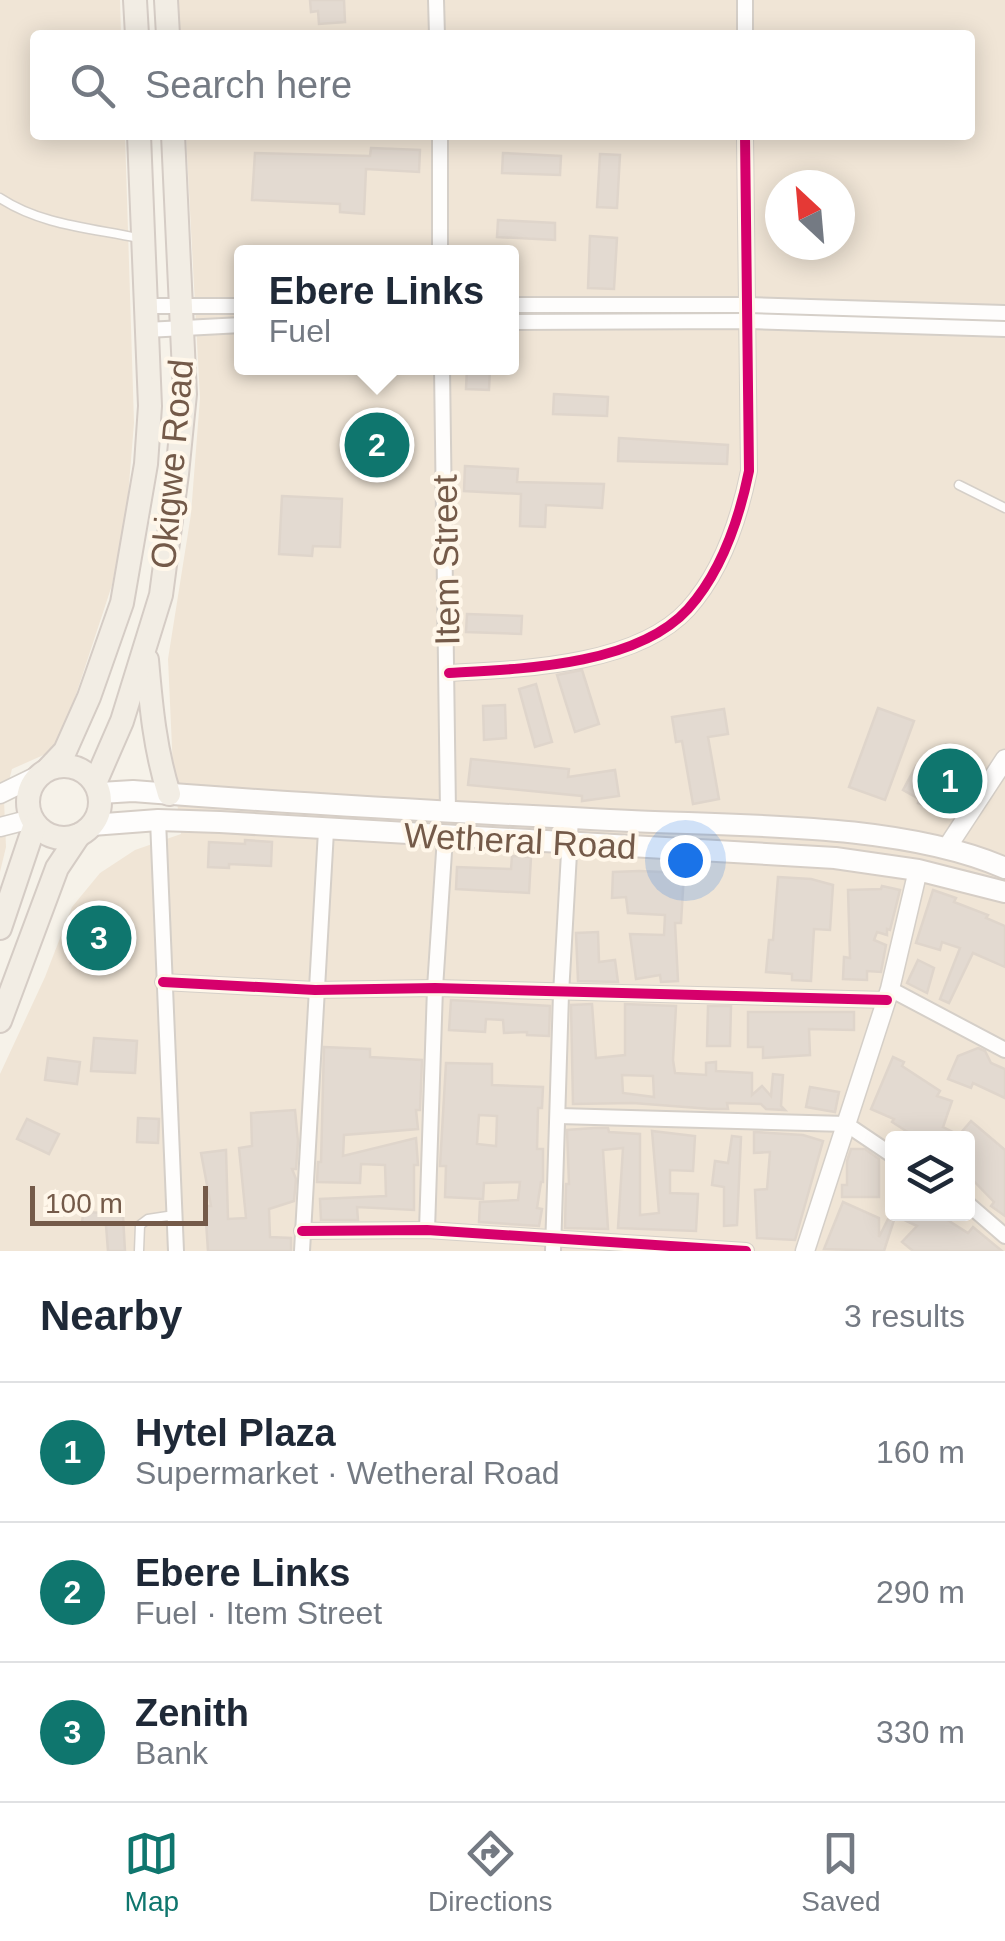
<!DOCTYPE html>
<html lang="en">
<head>
<meta charset="utf-8">
<style>
	body { margin:0; font-family:Helvetica,sans-serif; background:#f2f2f3; color:#1f2937 }
	.controls { position:absolute; right:30px; bottom:30px; display:grid; overflow:hidden; border-radius:10px; box-shadow:0 5px 25px #0003 }
	.controls button { width:90px; height:90px; display:grid; place-items:center; padding:0; border:0; border-bottom:2px solid #e0e1e3; background:#fff; color:#1f2937; font:50px sans-serif }
	.compass { position:absolute; left:765px; top:170px; width:90px; height:90px; border-radius:50%; background:#fff; box-shadow:0 5px 25px #0003; rotate:334deg }
	.scale { position:absolute; left:30px; bottom:25px; width:178px; box-sizing:border-box; padding-left:10px; border:5px solid #745a49; border-top:0; font-size:28px; line-height:35px; white-space:nowrap; color:#745a49; -webkit-text-stroke:8px #fff7ea; paint-order:stroke }
	.you { position:absolute; left:685px; top:860px; width:35px; height:35px; margin:-25px; border:8px solid #fff; border-radius:50%; background:#1a73e8; box-shadow:0 0 0 15px #1a73e833 }
	.badge { display:grid; place-items:center; width:65px; height:65px; border-radius:50%; background:#0f766e; color:#fff; font-size:32px; font-weight:700 }
	.pin { position:absolute; translate:-50% -50%; border:5px solid #fff; box-shadow:0 2px 10px #0006 }
	.popup { position:absolute; left:234px; top:245px; width:285px; height:130px; box-sizing:border-box; display:grid; place-content:center; border-radius:10px; background:#fff; filter:drop-shadow(0 2px 8px #0005); font-size:32px; white-space:nowrap; color:#747a83 }
	.popup b { font-size:38px; color:#1f2937 }
	.popup::after { content:''; position:absolute; left:50%; top:100%; margin-left:-20px; border:20px solid transparent; border-top-color:#fff }
	.list { margin:0; padding:0; list-style:none }
	h2 { display:flex; justify-content:space-between; align-items:center; height:130px; margin:0; padding:0 40px; font-size:42px }
	h2 small { font-size:32px; font-weight:400; color:#747a83 }
	.list li { display:grid; grid-template-columns:65px 1fr auto; gap:30px; align-items:center; box-sizing:border-box; height:140px; padding:0 40px; border-top:2px solid #e0e1e3 }
	.list b { display:block; font-size:38px; white-space:nowrap }
	.list p { margin:0; font-size:32px; white-space:nowrap; color:#747a83 }
	.list em { font-size:32px; font-style:normal; color:#747a83 }
	.icon { flex:none; width:55px; height:55px; fill:none; stroke:currentColor; stroke-width:2; stroke-linecap:round; stroke-linejoin:round }
	.map { position:relative; flex:none; width:1005px; height:1251px; overflow:hidden }
	.search { position:absolute; background:#fff; box-shadow:0 5px 25px #0003; left:30px; right:30px; top:30px; height:110px; display:flex; align-items:center; gap:25px; box-sizing:border-box; padding:0 35px; border-radius:10px; color:#747a83; font-size:38px }
	.sheet { height:550px; background:#fff }
	nav { display:flex; justify-content:space-around; align-items:center; box-sizing:border-box; height:140px; border-top:2px solid #e0e1e3; background:#fff; font-size:28px; color:#747a83 }
	nav a { display:grid; justify-items:center; gap:5px }
	nav .on { color:#0f766e }
	.map>svg:first-child { display:block }
</style>
</head>
<body>
<div class="map">
<svg width="1005" height="1251" viewBox="0 0 1005 1251">
	<rect width="100%" height="100%" fill="#f6f2e9"/>
	<g fill="#f0e5d6" fill-rule="evenodd">
		<polygon points="0,0 120,0 121,35 35,35 35,135 125,135 134,423 127,509 112,585 62,737 48,753 12,769 4,800 6,847 0,872"/>
		<path d="M178 0H1005V1251H0V1074L45 977 72 907 100 873 135 850 181 834 173 769 168 659 191 514 200 398 186 135H970V35H179ZM780 185H840V245H780ZM242 252H512V368H242ZM892 1138H968V1214H892Z"/>
	</g>
	<g fill="#e3dad1" stroke="#dfd5cb" stroke-width="2.5" fill-rule="evenodd">
		<polygon points="310,0 344,0 345,22 319,24 318,11 311,12"/>
		<polygon points="371,148 420,150 419,172 366,169 364,214 340,212 340,204 252,200 255,153 370,156"/>
		<polygon points="503,153 561,156 560,175 502,173"/>
		<polygon points="600,154 620,155 617,208 597,207"/>
		<polygon points="498,220 555,223 555,240 497,237"/>
		<polygon points="590,236 617,238 614,289 588,288"/>
		<polygon points="467,368 490,368 489,390 466,389"/>
		<polygon points="554,394 608,397 607,416 553,414"/>
		<polygon points="369,426 393,427 392,465 367,464"/>
		<polygon points="619,438 728,445 727,464 618,461"/>
		<polygon points="465,466 518,469 517,482 604,484 602,508 546,505 545,527 520,526 521,494 464,491"/>
		<polygon points="282,496 342,499 340,547 313,546 312,556 279,554"/>
		<polygon points="467,614 522,616 521,634 466,632"/>
		<polygon points="582,670 599,724 575,732 557,675"/>
		<polygon points="536,684 552,742 535,747 519,689"/>
		<polygon points="505,705 506,738 484,740 483,706"/>
		<polygon points="878,708 914,721 885,800 849,787"/>
		<polygon points="724,709 728,734 708,737 719,799 693,804 682,741 676,742 672,717"/>
		<polygon points="946,745 976,759 946,815 918,803 919,799 903,790 916,766 931,774"/>
		<polygon points="471,759 569,769 568,777 615,770 619,796 582,801 582,796 468,785"/>
		<polygon points="245,840 272,842 271,866 229,864 229,868 208,867 209,842 245,844"/>
		<polygon points="512,856 531,857 529,893 456,889 457,867 511,869"/>
		<polygon points="639,871 684,873 681,923 675,923 678,981 661,982 660,975 636,979 630,934 664,935 665,915 628,913 626,897 612,898 613,872"/>
		<polygon points="778,877 811,879 833,885 830,930 814,929 811,981 792,980 792,974 766,972 769,940 773,940"/>
		<polygon points="882,886 900,890 890,930 887,929 887,935 877,932 874,940 886,945 881,972 867,971 867,980 843,979 844,957 850,958 848,890 881,889"/>
		<polygon points="933,890 956,898 954,902 988,915 986,918 1005,926 1005,967 973,953 949,1003 940,999 960,948 942,942 940,950 916,943"/>
		<polygon points="84,907 126,917 115,962 101,959 98,969 71,963"/>
		<polygon points="598,932 599,962 615,960 618,982 578,981 576,933"/>
		<polygon points="918,960 934,968 927,993 907,983"/>
		<polygon points="451,1000 550,1006 549,1036 527,1035 527,1032 504,1033 503,1020 486,1019 485,1032 449,1030"/>
		<path d="M592 1004 596 1058 625 1055V1004L676 1006 673 1060 675 1073 706 1075V1063L716 1062V1071L752 1073V1095L762 1086 771 1096 773 1074 783 1075 781 1106 785 1110 766 1109 761 1104 727 1103 728 1109H711L633 1103 573 1104 571 1005ZM622 1075 653 1076 654 1097 623 1093Z"/>
		<polygon points="708,1006 731,1006 730,1046 707,1046"/>
		<polygon points="748,1012 854,1012 854,1030 809,1029 810,1055 763,1058 763,1047 748,1047"/>
		<polygon points="94,1038 137,1041 135,1073 91,1071"/>
		<polygon points="324,1047 370,1049 370,1057 422,1060 420,1110 416,1110 418,1129 344,1135 343,1156 416,1138 418,1165 414,1165 414,1210 357,1207 358,1220 321,1220 320,1199 386,1196 385,1165 361,1164 360,1183 317,1182 318,1162 321,1162"/>
		<polygon points="978,1048 985,1051 991,1063 1005,1069 1005,1098 973,1083 971,1088 948,1079 958,1056"/>
		<polygon points="893,1057 904,1062 902,1066 940,1091 937,1096 952,1101 943,1127 959,1135 971,1121 1005,1150 1005,1216 991,1206 994,1202 968,1175 968,1138 917,1138 892,1122 894,1119 871,1109"/>
		<polygon points="48,1058 80,1062 77,1084 45,1080"/>
		<path d="M446 1063 492 1064V1085L543 1087 542 1108H538L537 1149H543V1182H541L537 1208 542 1209 539 1226 479 1222 480 1202 518 1200 520 1182 484 1183 483 1199 445 1197 446 1166H440ZM479 1115 497 1116 496 1146 477 1144Z"/>
		<polygon points="810,1087 839,1092 835,1112 806,1107"/>
		<polygon points="295,1110 298,1141 296,1169 292,1169 296,1179 294,1201 269,1209 270,1237 291,1238 291,1251 208,1251 205,1206 211,1206 201,1153 226,1150 228,1219 246,1218 239,1148 252,1146 251,1113"/>
		<polygon points="138,1118 159,1119 158,1143 137,1142"/>
		<polygon points="27,1119 59,1134 49,1154 17,1139"/>
		<polygon points="594,1128 608,1128 609,1132 640,1134 640,1215 659,1213 652,1131 695,1136 693,1171 670,1170 670,1193 698,1194 696,1231 618,1228 623,1148 603,1150 608,1229 565,1228 566,1184 569,1184 567,1130"/>
		<polygon points="754,1132 803,1135 823,1141 795,1240 757,1238 755,1190 767,1189 770,1152 754,1153"/>
		<polygon points="732,1136 741,1137 737,1225 724,1226 724,1187 712,1185 715,1161 728,1163"/>
		<polygon points="851,1149 865,1149 879,1159 879,1197 842,1197 842,1185 847,1185 847,1161"/>
		<polygon points="122,1198 125,1251 108,1251 106,1225 82,1224 83,1212 106,1213 105,1199"/>
		<polygon points="843,1202 879,1218 879,1237 890,1215 895,1217 884,1251 824,1249"/>
		<polygon points="892,1214 938,1214 968,1233 973,1227 1002,1251 913,1251 902,1242 917,1226"/>
	</g>
	<g fill="none" stroke-linecap="round" stroke-linejoin="round">
		<g stroke="#d5cfc8" stroke-width="11">
			<g id="service">
				<path d="M0 198C41 225 91 228 138 238"/>
				<polyline points="959,485 1005,508"/>
				<polyline points="139,1251 140,1225 148,1219 174,1215"/>
			</g>
		</g>
		<g stroke="#d5cfc8" stroke-width="18">
			<g id="minor">
				<polyline points="436,0 437,35"/>
				<polyline points="745,35 745,0"/>
				<polyline points="440,135 440,252"/>
				<polyline points="512,305 748,305 1005,313"/>
				<polyline points="145,306 242,306"/>
				<polyline points="512,322 749,321 1005,329"/>
				<polyline points="146,330 242,325"/>
				<polyline points="442,368 448,812"/>
				<path d="M449 673C520 669 636 666 688 609 722 571 739 520 749 471L745 135"/>
				<polyline points="158,820 176,1251"/>
				<polyline points="163,982 315,990 435,988 887,1000"/>
				<polyline points="890,989 1005,1050"/>
				<polyline points="559,1116 846,1124 892,1155"/>
				<polyline points="968,1204 1005,1236"/>
				<polyline points="427,1230 435,988 445,837"/>
				<polyline points="302,1231 427,1230 746,1251"/>
				<polyline points="302,1251 326,831"/>
				<polyline points="553,1251 561,994 571,818"/>
			</g>
		</g>
		<g stroke="#d5cfc8" stroke-width="21">
			<g id="tertiary">
				<polyline points="0,794 41,774"/>
				<polyline points="0,827 31,819"/>
				<polyline points="946,849 1005,759"/>
				<polyline points="805,1251 890,989 918,870"/>
			</g>
		</g>
		<g stroke="#d6cec6" stroke-width="24">
			<g id="secondary">
				<path d="M100 793 133 791C298 804 465 813 631 821 744 826 902 823 1005 868"/>
				<polyline points="92,825 158,820 220,822 835,858 918,870 1005,892"/>
			</g>
		</g>
		<g stroke="#d5ccc5" stroke-width="26">
			<g id="primary">
				<polyline points="135,0 137,35"/>
				<polyline points="166,0 168,35"/>
				<path d="M147 660C151 706 155 750 169 794"/>
				<circle cx="64" cy="802" r="36"/>
				<polyline points="49,768 65,751 89,697 122,603 146,464 150,406 139,135"/>
				<polyline points="95,783 122,721 161,595 177,474 185,394 173,135"/>
				<polyline points="0,928 35,824"/>
				<polyline points="0,1021 57,868 79,835"/>
			</g>
		</g>
		<use href="#service" stroke="#fefdfc" stroke-width="8"/>
		<use href="#minor" stroke="#fefdfc" stroke-width="14"/>
		<use href="#tertiary" stroke="#fefdfc" stroke-width="18"/>
		<use href="#secondary" stroke="#fefdfc" stroke-width="20"/>
		<use href="#primary" stroke="#f2ede4" stroke-width="22"/>
		<g stroke="#fff7ea" stroke-width="16">
			<g id="cycleway">
				<path d="M449 673C520 669 636 666 688 609 722 571 739 520 749 471L745 135"/>
				<polyline points="163,982 315,990 435,988 887,1000"/>
				<polyline points="302,1231 427,1230 746,1251"/>
			</g>
		</g>
		<use href="#cycleway" stroke="#d6006c" stroke-width="10"/>
	</g>
	<g text-anchor="middle" stroke-width="8" stroke-linejoin="round" paint-order="stroke">
		<g font-size="35" fill="#745a49" stroke="#fff7ea">
			<text transform="translate(172 464) rotate(-85)" y="12">Okigwe Road</text>
			<text transform="translate(446 560) rotate(-91)" y="12">Item Street</text>
			<text transform="translate(520 841) rotate(3)" y="12">Wetheral Road</text>
		</g>
	</g>
</svg>
<div class="controls">
<button><svg class="icon" aria-label="layers" viewBox="0 0 24 24"><path d="M12 4l9 5-9 5-9-5zM3 14l9 5 9-5"/></svg></button>
</div>
<svg class="compass" viewBox="-18 -18 36 36"><path d="M0-13l5 13h-10z" fill="#e53935"/><path d="M0 13l5-13h-10z" fill="#747a83"/></svg>
<div class="scale">100 m</div>
<div class="you"></div>
<div class="pin badge" style="left:950px;top:781px">1</div>
<div class="pin badge" style="left:377px;top:445px">2</div>
<div class="popup"><b>Ebere Links</b>Fuel</div>
<div class="pin badge" style="left:99px;top:938px">3</div>
<div class="search"><svg class="icon" aria-label="search" viewBox="0 0 24 24"><circle cx="10" cy="10" r="6"/><path d="M15 15l6 6"/></svg>Search here</div>
</div>
<section class="sheet">
<h2>Nearby<small>3 results</small></h2>
<ul class="list">
<li><span class="badge">1</span><div><b>Hytel Plaza</b><p>Supermarket · Wetheral Road</p></div><em>160 m</em></li>
<li><span class="badge">2</span><div><b>Ebere Links</b><p>Fuel · Item Street</p></div><em>290 m</em></li>
<li><span class="badge">3</span><div><b>Zenith</b><p>Bank</p></div><em>330 m</em></li>
</ul>
</section>
<nav>
<a class="on"><svg class="icon" aria-label="map" viewBox="0 0 24 24"><path d="M3 6l6-2 6 2 6-2v14l-6 2-6-2-6 2zM9 4v14M15 6v14"/></svg>Map</a>
<a><svg class="icon" aria-label="directions" viewBox="0 0 24 24"><path d="M12 3l9 9-9 9-9-9zM9 14v-3h6M13 9l2 2-2 2"/></svg>Directions</a>
<a><svg class="icon" aria-label="saved" viewBox="0 0 24 24"><path d="M7 4h10v16l-5-4-5 4z"/></svg>Saved</a>
</nav>
</body>
</html>
